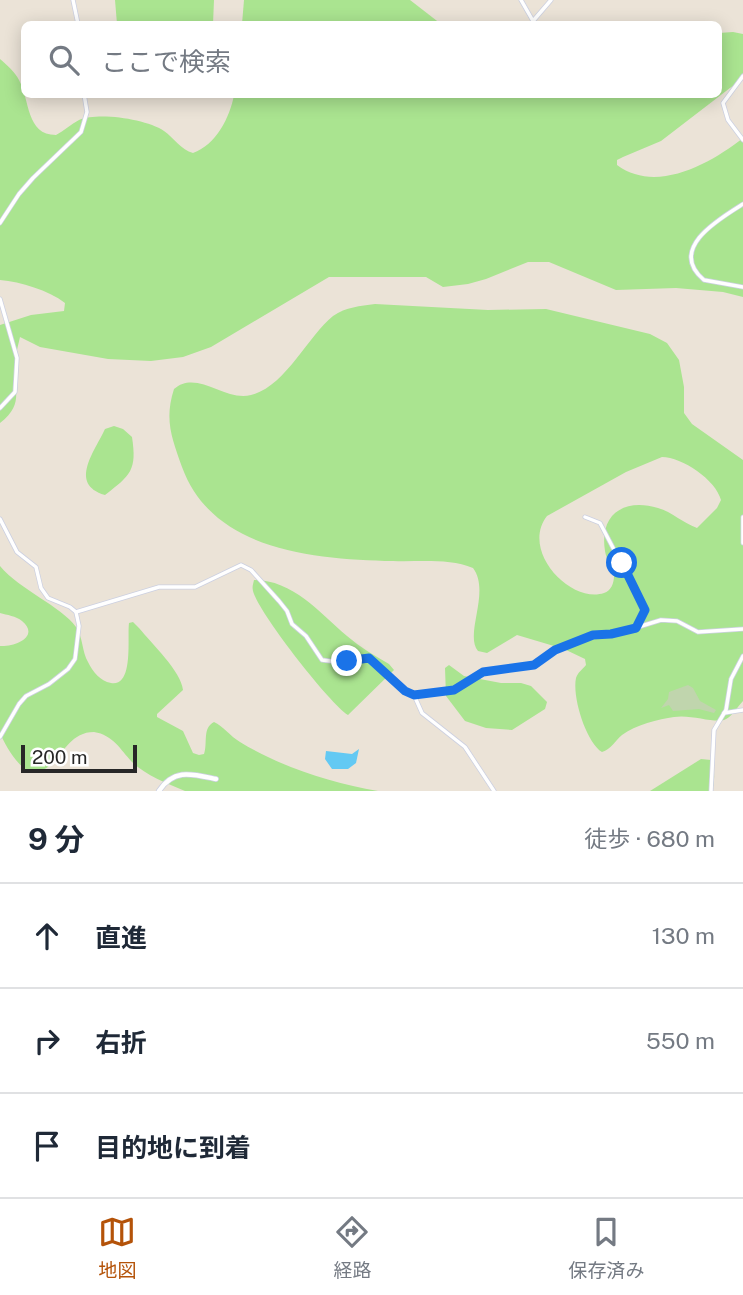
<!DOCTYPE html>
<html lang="ja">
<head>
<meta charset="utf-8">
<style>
	body { margin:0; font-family:"Public Sans","Noto Sans JP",sans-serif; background:#f2f2f3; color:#1f2937 }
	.scale { position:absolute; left:21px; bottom:18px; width:116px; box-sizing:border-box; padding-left:7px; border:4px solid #272727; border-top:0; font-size:19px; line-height:24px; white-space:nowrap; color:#272727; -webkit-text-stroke:5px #fff; paint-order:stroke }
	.stop { position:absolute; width:21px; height:21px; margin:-16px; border:5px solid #1a73e8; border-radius:50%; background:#fff }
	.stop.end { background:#1a73e8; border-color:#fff; box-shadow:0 2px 7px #0008 }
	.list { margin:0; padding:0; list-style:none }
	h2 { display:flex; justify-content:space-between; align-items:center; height:91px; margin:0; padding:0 28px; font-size:30px }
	h2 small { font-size:23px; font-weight:400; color:#747a83 }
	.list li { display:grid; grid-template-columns:46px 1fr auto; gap:21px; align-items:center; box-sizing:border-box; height:105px; padding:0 28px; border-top:2px solid #e0e1e3 }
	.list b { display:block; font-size:26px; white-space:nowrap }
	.list em { font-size:23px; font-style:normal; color:#747a83 }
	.icon { flex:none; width:38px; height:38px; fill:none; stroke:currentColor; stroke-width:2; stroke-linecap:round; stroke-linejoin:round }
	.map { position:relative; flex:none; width:743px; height:791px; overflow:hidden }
	.search { position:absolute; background:#fff; box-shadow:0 4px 18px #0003; left:21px; right:21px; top:21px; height:77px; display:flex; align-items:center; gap:18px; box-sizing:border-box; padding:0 24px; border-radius:10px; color:#747a83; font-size:26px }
	.sheet { height:406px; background:#fff }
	nav { display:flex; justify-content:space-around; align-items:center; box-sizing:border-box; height:98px; border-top:2px solid #e0e1e3; background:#fff; font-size:19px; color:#747a83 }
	nav a { display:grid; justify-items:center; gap:4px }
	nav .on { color:#b45309 }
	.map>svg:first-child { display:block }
</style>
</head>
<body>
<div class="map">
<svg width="743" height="791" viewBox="0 0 743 791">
	<rect width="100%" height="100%" fill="#ebe3d7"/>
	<g fill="#aae490" fill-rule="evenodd">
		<polygon points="115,0 214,0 213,24 117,24"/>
		<polygon points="244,0 410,0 441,24 242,24"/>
		<path d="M733 32 743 34V78L661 141 623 157 617 160V165C656 194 710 164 743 138V297L723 292 676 288 616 290 549 262H528L486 279 468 284 443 287 426 277H329L211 347 183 357 151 361 108 359 40 347 20 337C18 346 15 356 15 366 14 392 24 404 0 423V325L31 315 64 311 65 303C48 290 21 282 0 280V59C7 65 15 72 19 80 30 100 26 135 56 135 64 131 71 124 79 120 99 112 146 119 164 131 174 138 181 150 193 153 216 145 230 117 234 95L718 94 719 33Z"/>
		<path d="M375 304 488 310 546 309 650 334 667 343 679 360 684 387V413L692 424 743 460V701C738 706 731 718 724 720 713 723 690 714 674 717 659 719 635 725 622 735 615 741 611 749 602 752 586 742 572 697 576 678 578 672 582 670 586 665L585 659 564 649 517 635 487 653 478 651C464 634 491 592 473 568 449 558 419 562 393 561 316 559 213 552 182 467 172 438 164 420 174 389 197 369 225 402 251 395 285 387 308 336 333 316 346 307 360 306 375 304ZM662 457C682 457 716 480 721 500L717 508 697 528C683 523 672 512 658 508 624 498 599 514 605 551 606 560 614 567 614 576 614 583 611 591 604 593 571 604 520 551 547 516L626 472Z"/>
		<path d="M114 426 123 429 132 437C137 470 131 475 105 495 68 484 95 451 105 429Z"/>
		<path d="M0 566C20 590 61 606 76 627 83 637 82 652 88 662 93 672 100 681 111 683 134 687 127 638 129 623L133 622 139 628C152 644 181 671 183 690L157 714V717L183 731 193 753 199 755 204 754C208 743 202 728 214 722 223 726 230 736 240 742 281 767 331 783 378 791H185C166 783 147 776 132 762 120 749 113 735 94 732 66 732 62 763 39 772 23 778 5 745 0 733 0 723 0 661 0 646 16 647 40 636 22 621 16 616 7 615 0 613Z"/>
		<path d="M254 580C293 580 319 612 347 636 360 647 375 656 389 664L394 670 348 715C329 703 258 612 253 591 252 586 253 585 254 580Z"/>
		<polygon points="449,665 464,676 501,683 521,683 531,686 547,702 545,709 512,730 486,728 465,721 446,696 445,668"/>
		<path d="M701 759 711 760C715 770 715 780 712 791H650Z"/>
	</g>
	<polygon fill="#c0d5ad" points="688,685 693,688 700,701 716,710 714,713 699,709 673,711 669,705 661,708 668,699 669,692"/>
	<polygon fill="#63c9f3" points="359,749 356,763 348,769 332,769 325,759 326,751 352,754"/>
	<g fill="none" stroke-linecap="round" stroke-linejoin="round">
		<g stroke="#ccd0e1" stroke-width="5">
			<g id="minor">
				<polyline points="73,0 78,24"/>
				<polyline points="521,0 533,21 551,0"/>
				<polyline points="743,76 723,103 728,120 743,140"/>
				<path d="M743 204C719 219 667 249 704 280L743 287"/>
				<polyline points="0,223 19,194 33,178 81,132 87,112 84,94"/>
				<polyline points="0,299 17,358 15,392 0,408"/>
				<polyline points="585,517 600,523 643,605 644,613 637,627"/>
				<polyline points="743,517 743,543"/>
				<polyline points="0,519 17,552 36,567 41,588 48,598 70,607 76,612 79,626 75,659 68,669 49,684 26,696 19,704 0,737"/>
				<polyline points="76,612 159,587 195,587 241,565 251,570 279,601 287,611 292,624 306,636 322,660 338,662 369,658 405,691 414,695 454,690 483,672 534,665 555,650 593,635 622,632 661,620 677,621 698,632 743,629"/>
				<polyline points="414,695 422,713 465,747 494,791"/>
				<polyline points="724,713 743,710"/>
				<polyline points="711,791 714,730 726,710 731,679 743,656"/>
			</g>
		</g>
		<g stroke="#ccd0e1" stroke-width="6">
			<path id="tertiary" d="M159 791C174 768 192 774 216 779"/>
		</g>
		<use href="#minor" stroke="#fff" stroke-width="3.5"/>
		<use href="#tertiary" stroke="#fff" stroke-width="4.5"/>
	</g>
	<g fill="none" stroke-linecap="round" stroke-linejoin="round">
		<polyline stroke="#1a73e8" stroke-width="9" points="347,661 369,658 405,691 414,695 454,690 483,672 534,665 555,650 593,635 611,634 636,628 645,610 622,563"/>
	</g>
</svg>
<div class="scale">200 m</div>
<div class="stop" style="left:622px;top:563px"></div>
<div class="stop end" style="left:347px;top:661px"></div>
<div class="search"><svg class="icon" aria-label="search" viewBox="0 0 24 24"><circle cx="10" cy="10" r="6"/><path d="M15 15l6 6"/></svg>ここで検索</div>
</div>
<section class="sheet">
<h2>9 分<small>徒歩 · 680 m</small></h2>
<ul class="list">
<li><svg class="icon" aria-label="ahead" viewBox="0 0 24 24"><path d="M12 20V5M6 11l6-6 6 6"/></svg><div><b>直進</b></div><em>130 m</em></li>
<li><svg class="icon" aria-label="right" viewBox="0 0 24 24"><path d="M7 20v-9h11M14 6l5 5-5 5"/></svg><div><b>右折</b></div><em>550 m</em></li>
<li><svg class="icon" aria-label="arrive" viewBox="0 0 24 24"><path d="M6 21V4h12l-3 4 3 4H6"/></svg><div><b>目的地に到着</b></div></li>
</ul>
</section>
<nav>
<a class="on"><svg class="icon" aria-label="map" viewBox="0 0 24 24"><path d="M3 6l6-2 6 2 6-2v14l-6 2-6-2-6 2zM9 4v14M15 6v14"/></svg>地図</a>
<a><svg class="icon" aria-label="directions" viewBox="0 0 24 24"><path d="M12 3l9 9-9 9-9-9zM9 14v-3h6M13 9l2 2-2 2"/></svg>経路</a>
<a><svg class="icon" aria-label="saved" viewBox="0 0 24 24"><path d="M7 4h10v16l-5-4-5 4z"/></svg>保存済み</a>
</nav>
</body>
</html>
